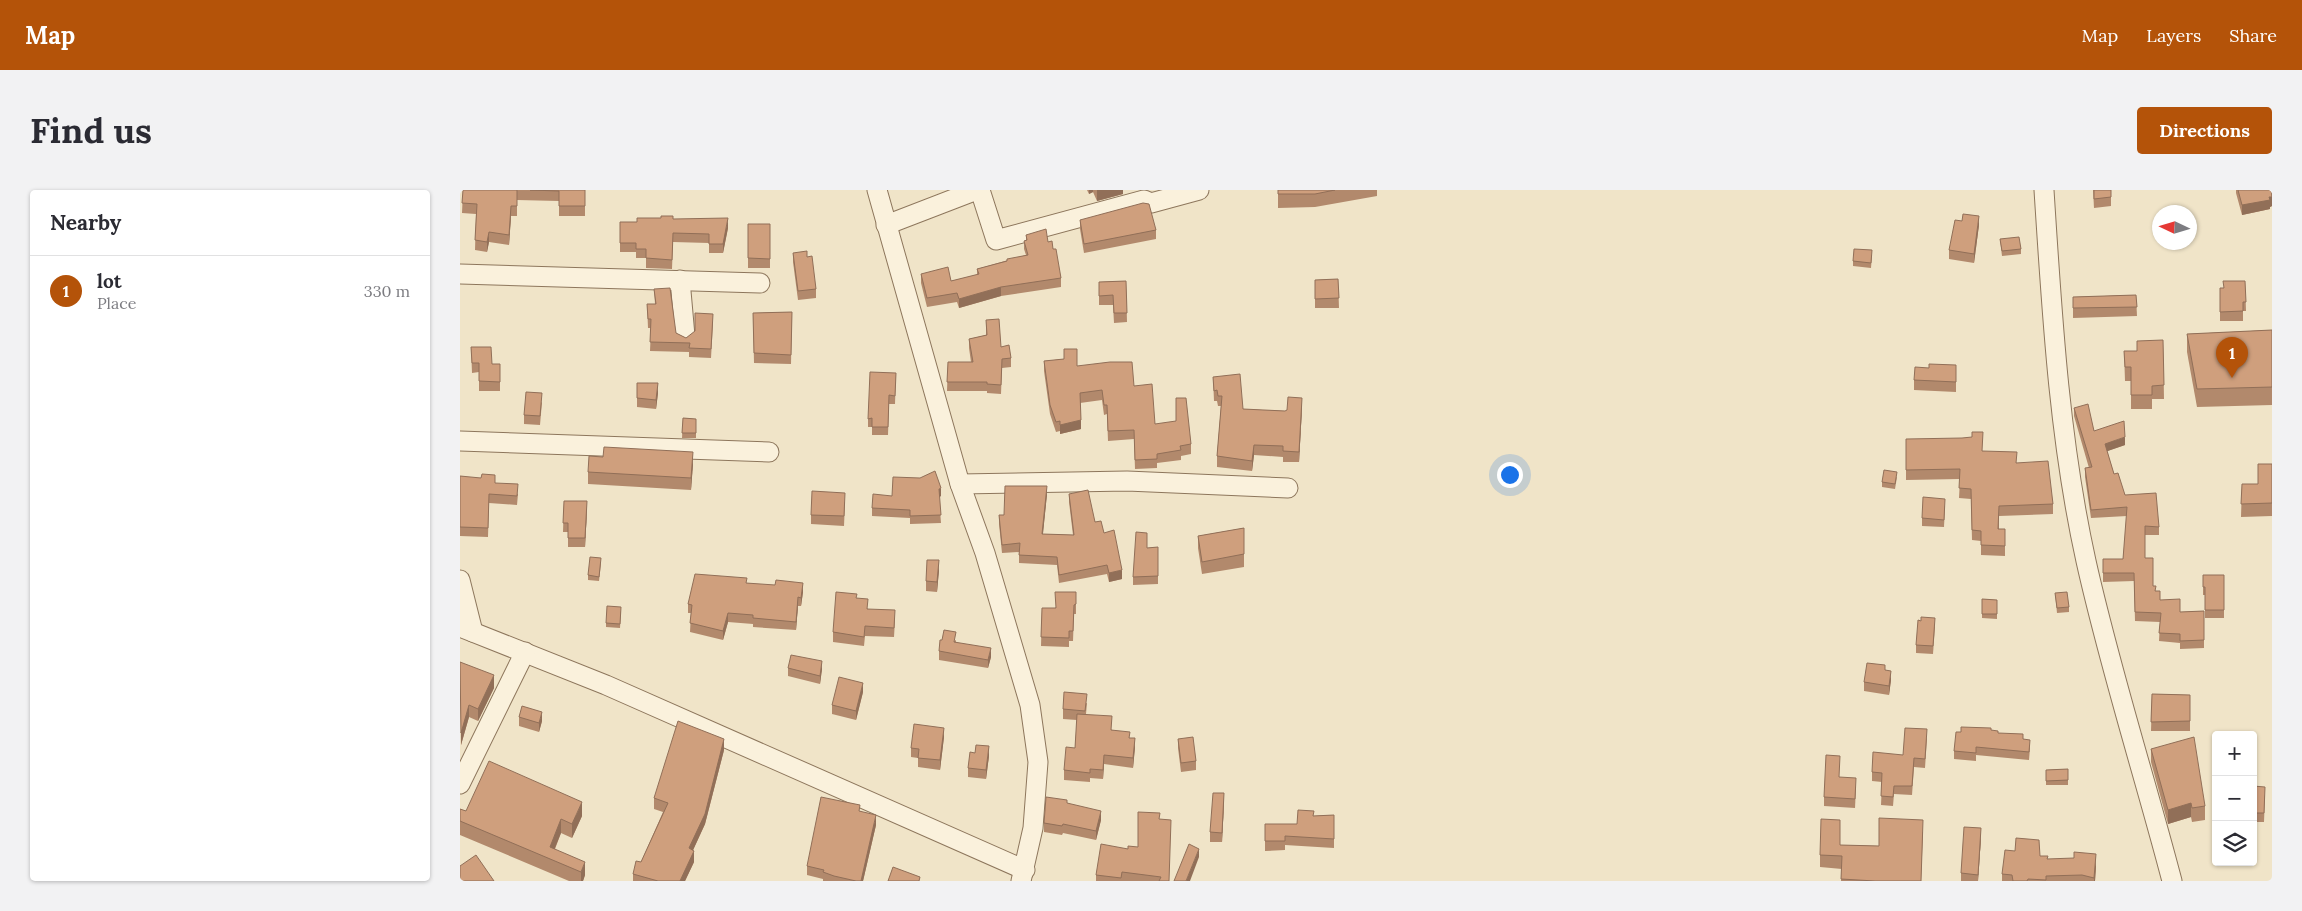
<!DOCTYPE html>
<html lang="en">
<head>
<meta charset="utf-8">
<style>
	body { margin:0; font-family:Lora,serif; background:#f2f2f3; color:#2b2b33 }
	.controls { position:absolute; right:15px; bottom:15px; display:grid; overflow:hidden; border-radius:5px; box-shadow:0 1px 4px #0004 }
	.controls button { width:45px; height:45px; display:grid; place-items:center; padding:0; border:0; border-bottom:1px solid #e1e1e2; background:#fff; color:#2b2b33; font:25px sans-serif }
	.compass { position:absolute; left:1692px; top:15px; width:45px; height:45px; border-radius:50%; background:#fff; box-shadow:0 1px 4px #0004; rotate:274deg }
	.you { position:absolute; left:1049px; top:284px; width:18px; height:18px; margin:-12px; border:4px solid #fff; border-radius:50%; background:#1a73e8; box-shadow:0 0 0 8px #1a73e833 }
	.badge { display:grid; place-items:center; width:32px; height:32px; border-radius:50%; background:#b45309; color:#fff; font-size:16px; font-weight:700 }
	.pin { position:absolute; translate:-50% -41px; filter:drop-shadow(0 1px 2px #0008) }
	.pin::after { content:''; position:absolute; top:26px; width:18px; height:15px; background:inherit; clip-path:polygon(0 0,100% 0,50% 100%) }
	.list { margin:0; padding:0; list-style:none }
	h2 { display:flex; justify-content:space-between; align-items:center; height:65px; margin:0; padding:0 20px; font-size:21px }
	h2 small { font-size:16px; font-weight:400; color:#7c7c81 }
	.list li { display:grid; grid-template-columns:32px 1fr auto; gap:15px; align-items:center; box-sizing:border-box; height:70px; padding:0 20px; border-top:1px solid #e1e1e2 }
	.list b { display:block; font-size:19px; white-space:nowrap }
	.list p { margin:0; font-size:16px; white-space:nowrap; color:#7c7c81 }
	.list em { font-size:16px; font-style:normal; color:#7c7c81 }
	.icon { flex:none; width:28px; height:28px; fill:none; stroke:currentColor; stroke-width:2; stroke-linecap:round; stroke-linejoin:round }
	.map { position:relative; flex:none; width:1812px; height:691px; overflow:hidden; border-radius:5px }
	header { display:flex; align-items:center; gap:30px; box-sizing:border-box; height:70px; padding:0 25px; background:#b45309; color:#fff }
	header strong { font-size:24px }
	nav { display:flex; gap:28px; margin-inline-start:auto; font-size:18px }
	.intro { display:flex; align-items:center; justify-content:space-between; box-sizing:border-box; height:120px; padding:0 30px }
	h1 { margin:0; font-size:35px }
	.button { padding:12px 22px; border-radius:5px; background:#b45309; color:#fff; font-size:18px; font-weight:700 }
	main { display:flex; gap:30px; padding:0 30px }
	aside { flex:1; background:#fff; border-radius:5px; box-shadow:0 1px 4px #0004 }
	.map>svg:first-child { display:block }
</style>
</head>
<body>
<header>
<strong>Map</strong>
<nav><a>Map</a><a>Layers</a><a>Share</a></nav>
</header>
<div class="intro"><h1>Find us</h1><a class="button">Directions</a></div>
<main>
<aside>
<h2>Nearby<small></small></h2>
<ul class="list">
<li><span class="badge">1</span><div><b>lot</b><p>Place</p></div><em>330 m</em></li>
</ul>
</aside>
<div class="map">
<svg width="1812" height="691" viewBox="0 0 1812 691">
	<rect width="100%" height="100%" fill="#f0e4c8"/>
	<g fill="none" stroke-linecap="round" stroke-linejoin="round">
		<g stroke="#8d765c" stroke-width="21">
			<g id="minor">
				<polyline points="417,0 500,294 525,363 570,515 578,572 573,638 561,691"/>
				<polyline points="520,0 536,50 684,10 691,13 739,0"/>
				<path d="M1584 0C1592 124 1599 249 1626 371 1650 479 1684 584 1712 691"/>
				<polyline points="426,35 517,0"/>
				<polyline points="0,84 300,93"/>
				<polyline points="220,90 225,146"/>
				<polyline points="0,251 309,262"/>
				<polyline points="500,294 667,291 828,298"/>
				<polyline points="0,390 13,442"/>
				<polyline points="0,437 146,495 565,680"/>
				<polyline points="0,594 65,462"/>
			</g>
		</g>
		<use href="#minor" stroke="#faf1dc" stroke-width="19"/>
	</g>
	<g fill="#b2896c">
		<polygon points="3,0 125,0 125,26 99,26 99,11 57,10 57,26 51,26 49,55 29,52 27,62 15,60 16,24 2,23"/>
		<polygon points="627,0 663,0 663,4 637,11 633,2 629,4"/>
		<polygon points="818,0 917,0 917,6 855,17 818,18"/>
		<polygon points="1633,0 1651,0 1651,16 1634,18"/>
		<polygon points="1776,0 1811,0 1812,3 1812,16 1810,17 1810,19 1782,25 1776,3"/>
		<polygon points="213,29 268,38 263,63 249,63 249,53 213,52 212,79 186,78 186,68 176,68 176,62 160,62 160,32 177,32"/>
		<polygon points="620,30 696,40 696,49 624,63 620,39"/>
		<rect x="288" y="34" width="22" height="44"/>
		<polygon points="1519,35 1514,73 1489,69 1489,60"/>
		<polygon points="566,45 588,52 593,59 601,88 601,97 541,106 499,118 497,112 467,117 461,93 461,84 491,91 517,85 517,79 566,65 564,59 564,51 566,50"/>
		<polygon points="1540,49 1561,59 1561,64 1542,66"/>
		<polygon points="333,63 347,67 356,99 356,108 338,110 333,72"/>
		<polygon points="1412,65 1411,78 1393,76 1393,71"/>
		<polygon points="878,89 879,118 855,118 855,90"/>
		<polygon points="666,91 667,132 654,133 653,115 639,115 639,92"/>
		<polygon points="1785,91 1786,121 1783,121 1783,131 1760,131 1760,98 1763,98"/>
		<polygon points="194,99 216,143 226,148 253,133 251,168 229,167 229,162 190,161 191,138 188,138 187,114 195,114"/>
		<polygon points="1676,105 1677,126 1613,128 1613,107"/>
		<polygon points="332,122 331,174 294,173 293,123"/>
		<polygon points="526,130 541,157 551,168 551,177 542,178 541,204 527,203 527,201 487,201 488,172 511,172 509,158 509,149 526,145"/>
		<polygon points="1812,140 1812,215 1737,217 1727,162 1727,144"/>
		<polygon points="1703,150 1704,209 1692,209 1692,219 1671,219 1671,191 1665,191 1664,161 1677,161"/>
		<polygon points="11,157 32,174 40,174 40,201 19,201 19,182 12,183"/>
		<polygon points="604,169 617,176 674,196 695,234 731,254 731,264 721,266 721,270 697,273 697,278 675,279 674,249 648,251 647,224 644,225 642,210 620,213 621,239 600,244 600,241 596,242 590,224 584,181 584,171"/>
		<polygon points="1496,175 1496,202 1454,200 1454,190 1469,178"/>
		<polygon points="436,183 435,214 429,214 428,245 412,245 412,237 408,237 408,229"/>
		<polygon points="753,187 783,219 825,221 842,218 839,272 823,272 823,267 794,265 792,281 757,277 757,266 761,216 758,216 757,211 754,211"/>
		<polygon points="177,193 198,203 196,219 177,217"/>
		<polygon points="82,212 80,235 64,234 64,225"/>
		<polygon points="1614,218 1634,241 1665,255 1647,261 1654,284 1665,305 1699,337 1699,345 1685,345 1685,368 1693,396 1700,410 1720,422 1744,421 1744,458 1720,459 1720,453 1699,451 1700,432 1675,431 1674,391 1643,392 1643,369 1663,369 1667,326 1631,328 1625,287 1625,278 1629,278 1614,226"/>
		<polygon points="223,228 236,229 236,248 222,248"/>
		<polygon points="1446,249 1523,261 1557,273 1593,314 1593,324 1539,326 1539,339 1545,349 1545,366 1521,365 1521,351 1512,350 1511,309 1499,308 1500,289 1446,290"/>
		<polygon points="233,274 231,300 128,294 128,282"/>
		<polygon points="1812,274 1812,326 1781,327 1782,294 1798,294"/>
		<polygon points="0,286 35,293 58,304 57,315 29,313 28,347 0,346"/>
		<polygon points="1437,287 1435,299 1422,297 1422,292"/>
		<polygon points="587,304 583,344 613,345 609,312 609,304 635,332 644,343 662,389 649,392 647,384 599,393 597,375 559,373 559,362 542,363 539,334 539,325 544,325"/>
		<polygon points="432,306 481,306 479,307 481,333 450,334 450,328 412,326 412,318"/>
		<polygon points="104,311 127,320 125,357 108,357 108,342 103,342"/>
		<polygon points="385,312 384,336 351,334 351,325"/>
		<polygon points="1485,316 1484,337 1462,336 1462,328"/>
		<polygon points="784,338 784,377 742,384 738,358 738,346"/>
		<polygon points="698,357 698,394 673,395 673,387 687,358"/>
		<polygon points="141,373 139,391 128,390 128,385"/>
		<polygon points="479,380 477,402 466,401 466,391"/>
		<polygon points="1743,385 1764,385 1764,428 1745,428 1745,405 1743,405"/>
		<polygon points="287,393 343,402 341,416 338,416 336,440 293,437 293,434 268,432 263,450 230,442 231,423 228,423 228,414"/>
		<polygon points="616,402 616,424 614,424 613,451 609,451 609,457 581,456 582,418 595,418"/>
		<polygon points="1595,403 1609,417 1609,422 1597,423"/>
		<polygon points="397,408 408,419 435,430 434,447 405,446 404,456 373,452 373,442"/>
		<polygon points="1522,409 1537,410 1537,429 1522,428"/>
		<polygon points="161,421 160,438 146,437 146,433"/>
		<polygon points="1475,436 1473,464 1456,463 1456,455"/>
		<polygon points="496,450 496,452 531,467 528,478 479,470 479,461"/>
		<polygon points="0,472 34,498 18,531 9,527 1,555"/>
		<polygon points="328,478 362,479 360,494 328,486"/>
		<polygon points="1425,480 1431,490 1429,505 1404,501 1404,492"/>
		<polygon points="403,502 396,530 372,524 372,515"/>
		<polygon points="1692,504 1730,505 1730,541 1691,541"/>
		<polygon points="627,513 626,524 652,540 670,548 675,557 673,578 644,574 643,589 630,588 630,592 604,590 604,580 615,558 617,530 603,529 603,519"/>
		<polygon points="59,527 82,531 79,542 59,536"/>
		<polygon points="1531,540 1538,543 1563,549 1570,558 1569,570 1516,565 1516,571 1494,569 1494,561 1501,542"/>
		<polygon points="484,547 480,580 458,577 458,568 451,567 451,558"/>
		<polygon points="1467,548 1465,578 1454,577 1452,605 1434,604 1433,616 1421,615 1422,592 1412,591 1412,582 1443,565"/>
		<polygon points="718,549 736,571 736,580 721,582 718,558"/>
		<polygon points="1691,559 1745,616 1745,630 1732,632 1731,627 1708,634 1691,572"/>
		<polygon points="264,560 245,634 233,660 234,672 225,691 173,691 173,684 181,672 203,622 194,619 194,608"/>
		<polygon points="529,566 526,589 508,587 508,578"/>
		<polygon points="1793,578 1795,587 1794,596 1805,606 1804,632 1793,632"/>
		<polygon points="1608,579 1608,595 1586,595 1586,580"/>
		<polygon points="1379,587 1396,597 1395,618 1364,616 1364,607"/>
		<polygon points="764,613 762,652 750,652 750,642"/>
		<polygon points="607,614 641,630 636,650 603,643 602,645 584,642 584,633"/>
		<polygon points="0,619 6,621 122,626 112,648 101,643 95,659 125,685 123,691 109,691 0,645"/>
		<polygon points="400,621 416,635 403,691 363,691 363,689 347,685 347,676"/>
		<polygon points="874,625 874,658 825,655 825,660 805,661 805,634 837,634 853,626"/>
		<polygon points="700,629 709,691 636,691 636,685 668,659 678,657"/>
		<polygon points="1463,642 1461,691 1381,691 1382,679 1360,677 1360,665 1380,655 1419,656"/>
		<polygon points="1521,648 1518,691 1501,691 1501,683"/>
		<polygon points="1580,666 1588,669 1636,676 1635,691 1542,691 1542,684"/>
	</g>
	<g fill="#916f58">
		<polygon points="629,0 633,0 633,2 629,4"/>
		<polygon points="637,0 663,0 663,4 637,11"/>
		<polygon points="1809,7 1812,7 1812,16 1810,17 1810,19 1782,25 1782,15"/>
		<polygon points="51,16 51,26 49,55 49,45"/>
		<polygon points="1519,26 1519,35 1514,73 1514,64"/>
		<polygon points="268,28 268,38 263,63 263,54"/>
		<polygon points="29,42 29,52 27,62 27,52"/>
		<polygon points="541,97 541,106 499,118 499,109"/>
		<polygon points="198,193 198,203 196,219 196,210"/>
		<polygon points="842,208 842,218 839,272 839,262"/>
		<polygon points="621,230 621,239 600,244 600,235"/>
		<polygon points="1665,247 1665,255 1645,262 1645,254"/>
		<polygon points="794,255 794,265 792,281 792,271"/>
		<polygon points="233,262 233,274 231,300 231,288"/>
		<polygon points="587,296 587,304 582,352 582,344"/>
		<polygon points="481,298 481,306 479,307 479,299"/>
		<polygon points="127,311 127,320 125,357 125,348"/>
		<polygon points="479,370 479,380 477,402 477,392"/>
		<polygon points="662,380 662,389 649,392 649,383"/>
		<polygon points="343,393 343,402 341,416 341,408"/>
		<polygon points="338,407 338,416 336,440 336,432"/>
		<polygon points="268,423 268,432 263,450 263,441"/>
		<polygon points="531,458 531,467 528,478 528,470"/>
		<polygon points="362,471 362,479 360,494 360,486"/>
		<polygon points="1431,481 1431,490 1429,505 1429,496"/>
		<polygon points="34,485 34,498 18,531 18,519"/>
		<polygon points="403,493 403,502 396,530 396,521"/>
		<polygon points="9,515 9,527 1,555 1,543"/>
		<polygon points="82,522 82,531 79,542 79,533"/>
		<polygon points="484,538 484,547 480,580 480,570"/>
		<polygon points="675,548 675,557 673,578 673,568"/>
		<polygon points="264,549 264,560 245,634 229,669 229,658"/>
		<polygon points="529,556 529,566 526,589 526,580"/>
		<polygon points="644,565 644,574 643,589 643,580"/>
		<polygon points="1795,578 1795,587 1793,601 1793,592"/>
		<polygon points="764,603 764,613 762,652 762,643"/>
		<polygon points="122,612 122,626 112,648 112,634"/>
		<polygon points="1731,613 1731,627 1708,634 1708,620"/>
		<polygon points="641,621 641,630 636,650 636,641"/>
		<polygon points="416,625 416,635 403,691 401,691"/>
		<polygon points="101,629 101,643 90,670 90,657"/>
		<polygon points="1521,638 1521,648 1518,691 1518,685"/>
		<polygon points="739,659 739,667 730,691 726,691"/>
		<polygon points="234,661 234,672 225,691 220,691"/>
		<polygon points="1636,664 1636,676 1635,691 1634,691"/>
		<polygon points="125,672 125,685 123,691 121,691 121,682"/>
	</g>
	<g fill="#cf9f7d" stroke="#916f58">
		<polygon points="3,0 57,0 57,16 51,16 49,45 29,42 27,52 15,50 17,14 2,13"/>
		<polygon points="70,0 125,0 125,16 99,16 99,1"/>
		<polygon points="818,0 875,0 855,4 818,4"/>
		<polygon points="1634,0 1651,0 1651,7 1634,9"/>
		<polygon points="1778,0 1811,0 1812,7 1809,7 1810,10 1782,15"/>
		<polygon points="683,13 689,14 696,40 624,54 620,30"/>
		<polygon points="1503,24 1519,26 1514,64 1489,60 1495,30 1502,31"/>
		<polygon points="201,26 213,26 213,29 268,28 263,54 249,54 249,44 213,43 212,70 186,68 186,59 176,59 176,53 160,53 160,32 177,32 177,28 201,28"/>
		<polygon points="288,34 310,34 310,69 288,68"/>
		<polygon points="586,39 588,52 592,51 593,59 596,59 601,88 541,97 499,109 497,103 467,108 461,84 488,77 491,91 519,84 517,79 547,71 547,69 568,65 564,51 567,50 566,45"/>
		<polygon points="1559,47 1561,59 1542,61 1540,49"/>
		<polygon points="1394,59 1412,60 1411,73 1393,71"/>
		<polygon points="347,61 347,67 352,66 356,99 338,101 333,63"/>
		<polygon points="878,89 879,108 855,109 855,90"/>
		<polygon points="666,91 667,123 654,123 653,105 639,106 639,92"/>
		<polygon points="1763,91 1785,91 1786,112 1783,112 1783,121 1760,122 1760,98 1764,98"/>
		<polygon points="210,98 216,143 226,148 235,141 235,123 253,124 251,159 229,158 230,153 190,152 191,129 188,129 187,114 196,114 194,99"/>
		<polygon points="1676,105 1677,117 1613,118 1613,107"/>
		<polygon points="332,122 331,165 294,163 293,123"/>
		<polygon points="539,129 541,157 549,155 551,168 542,169 541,195 527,194 527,192 487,192 488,172 513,172 509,149 527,145 526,130"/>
		<polygon points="1812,140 1812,197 1737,199 1727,144"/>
		<polygon points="1703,150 1704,195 1692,196 1692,205 1671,205 1671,177 1665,177 1664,161 1677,161 1677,151"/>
		<polygon points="11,157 31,157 32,174 40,174 40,192 19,191 19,173 12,173"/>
		<polygon points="604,159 617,159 617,176 650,172 672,172 674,196 692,194 695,234 716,231 716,208 726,208 731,254 720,256 721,260 697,264 697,269 675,270 674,240 648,241 647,215 644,215 642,200 620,203 621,230 600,235 600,231 596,232 590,215 584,171 604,169"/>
		<polygon points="1469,174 1496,175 1496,192 1454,190 1455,177 1469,178"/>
		<polygon points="410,182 436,183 435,206 429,205 428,237 412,237 412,228 408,229"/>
		<polygon points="780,184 783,219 825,221 827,220 828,207 842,208 839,262 823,261 823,256 794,255 792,271 757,266 762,206 758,206 757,200 754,201 753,187"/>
		<polygon points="177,193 198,193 196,210 177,208"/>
		<polygon points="66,202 82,203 80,226 64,225"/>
		<polygon points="1628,214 1634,241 1664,231 1665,247 1645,254 1654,284 1658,283 1665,305 1696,303 1699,337 1685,336 1685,368 1693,368 1693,396 1696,396 1695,401 1700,401 1700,410 1720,409 1720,422 1744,421 1744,450 1720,451 1720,444 1699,443 1701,423 1675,422 1674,383 1643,383 1643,369 1663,369 1667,317 1631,320 1625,278 1632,277 1614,218"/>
		<polygon points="223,228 236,229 236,243 222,243"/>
		<polygon points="1512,242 1523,242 1522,261 1557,262 1556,273 1588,271 1593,314 1539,316 1538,339 1545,339 1545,356 1521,355 1521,341 1512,340 1511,299 1499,298 1500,279 1446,280 1446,249 1502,248 1512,247"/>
		<polygon points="144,257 233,262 231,288 128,282 129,266 143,267"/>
		<polygon points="1798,274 1812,274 1812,313 1781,314 1782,294 1798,294"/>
		<polygon points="1424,280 1437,282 1435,294 1422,292"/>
		<polygon points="475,281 481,298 479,299 481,325 450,326 450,320 412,318 413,304 432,306 433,287 460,288"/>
		<polygon points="22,284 35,285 35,293 58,294 57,306 29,304 28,338 0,337 0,286 21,288"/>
		<polygon points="545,296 587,296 582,344 614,345 609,304 628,300 635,332 641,331 644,343 654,340 662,380 649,383 647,375 599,385 597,367 559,365 560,353 542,355 539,325 544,325"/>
		<polygon points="352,301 385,303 384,326 351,325"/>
		<polygon points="1463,307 1485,309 1484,330 1462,328"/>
		<polygon points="104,311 127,311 125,348 108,348 108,333 103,333"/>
		<polygon points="784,338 784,364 742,372 738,346"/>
		<polygon points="676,342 687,343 687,358 698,357 698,386 673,387"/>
		<polygon points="130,367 141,368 139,387 128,385"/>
		<polygon points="467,370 479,370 477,392 466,391"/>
		<polygon points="235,384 287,388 286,393 315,395 316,390 343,393 341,408 338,407 336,432 293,428 293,425 268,423 263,441 230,433 232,415 228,414"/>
		<polygon points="1743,385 1764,385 1764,420 1745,420 1745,397 1743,397"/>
		<polygon points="376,402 397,404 396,408 408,409 407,419 435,420 434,438 405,436 404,447 373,442"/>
		<polygon points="595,402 616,402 616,414 614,415 613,441 609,441 609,448 581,447 582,418 596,418"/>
		<polygon points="1607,402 1609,417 1597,418 1595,403"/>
		<polygon points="1522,409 1537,410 1537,424 1522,424"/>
		<polygon points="147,416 161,417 160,434 146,433"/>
		<polygon points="1461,427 1475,428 1473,456 1456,455 1458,430 1461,431"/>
		<polygon points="484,440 496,442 494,452 531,458 528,470 479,461 480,450 482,450"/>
		<polygon points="331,465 362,471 360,486 328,478"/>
		<polygon points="0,472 34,485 18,519 9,515 1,543"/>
		<polygon points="1407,473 1425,475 1425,480 1431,481 1429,496 1404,492"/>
		<polygon points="379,487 403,493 396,521 372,515"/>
		<polygon points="604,502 627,504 625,521 603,519"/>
		<polygon points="1692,504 1730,505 1730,531 1691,532"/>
		<polygon points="62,516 82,522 79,533 59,527"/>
		<polygon points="617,524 652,526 651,540 670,542 669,548 675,548 673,568 644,565 643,580 630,579 630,583 604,580 606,557 615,558"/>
		<polygon points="218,531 264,549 245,624 229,658 234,661 220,691 198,691 173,684 176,671 181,672 208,613 194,608"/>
		<polygon points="454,534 484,538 480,570 458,568 459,559 451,558"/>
		<polygon points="1501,537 1531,538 1531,540 1538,541 1538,543 1563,544 1563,549 1570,550 1569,562 1516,557 1516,563 1494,561 1496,542 1501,542"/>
		<polygon points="1445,538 1467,539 1465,569 1454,568 1452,596 1434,596 1433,607 1421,606 1422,583 1412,582 1413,562 1443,565"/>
		<polygon points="733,547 736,571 721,573 718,549"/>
		<polygon points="1734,547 1745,616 1732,618 1731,613 1708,620 1691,559"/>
		<polygon points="516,555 529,556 526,580 508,578 510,562 515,563"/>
		<polygon points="1366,565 1380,566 1379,587 1396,588 1395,609 1364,607"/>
		<polygon points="29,571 122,612 112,634 101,629 90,657 125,672 121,682 0,631 0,619 6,621"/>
		<polygon points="1793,578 1795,578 1793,592"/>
		<polygon points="1608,579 1608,590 1586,591 1586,580"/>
		<polygon points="1793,596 1805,597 1804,623 1793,623"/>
		<polygon points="753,603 764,603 762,643 750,642"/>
		<polygon points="361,607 400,615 399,621 416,625 401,691 396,691 374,686 363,682 364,680 347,676"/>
		<polygon points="586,607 607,610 607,613 641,621 636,641 603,634 602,636 584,633"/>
		<polygon points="838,620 854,621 853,626 874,625 874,649 825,646 825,651 805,651 805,634 837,634"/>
		<polygon points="678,622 700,623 699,629 711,630 709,691 699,691 701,687 662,682 661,688 636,685 641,654 668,659 668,656 678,657"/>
		<polygon points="1419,628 1463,630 1461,691 1415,691 1381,689 1382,666 1360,665 1361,629 1380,630 1380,655 1419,656"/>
		<polygon points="1504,637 1521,638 1518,685 1501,683"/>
		<polygon points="1556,648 1579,650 1580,666 1588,666 1587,669 1614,668 1614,662 1636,664 1634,688 1622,685 1586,686 1586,690 1568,689 1567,691 1553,691 1552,685 1542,684 1545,660 1555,661"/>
		<polygon points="729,654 739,659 726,691 714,691"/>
		<polygon points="16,665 34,691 0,691 0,676"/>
		<polygon points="433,677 460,687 459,691 428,691"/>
	</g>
</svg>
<div class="controls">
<button>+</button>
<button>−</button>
<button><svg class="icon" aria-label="layers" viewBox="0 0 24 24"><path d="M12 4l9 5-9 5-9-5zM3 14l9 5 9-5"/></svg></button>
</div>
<svg class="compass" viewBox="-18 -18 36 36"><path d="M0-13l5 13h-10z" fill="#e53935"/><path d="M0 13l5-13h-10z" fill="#7c7c81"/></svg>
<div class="you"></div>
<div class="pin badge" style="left:1772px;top:188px">1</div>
</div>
</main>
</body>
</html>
